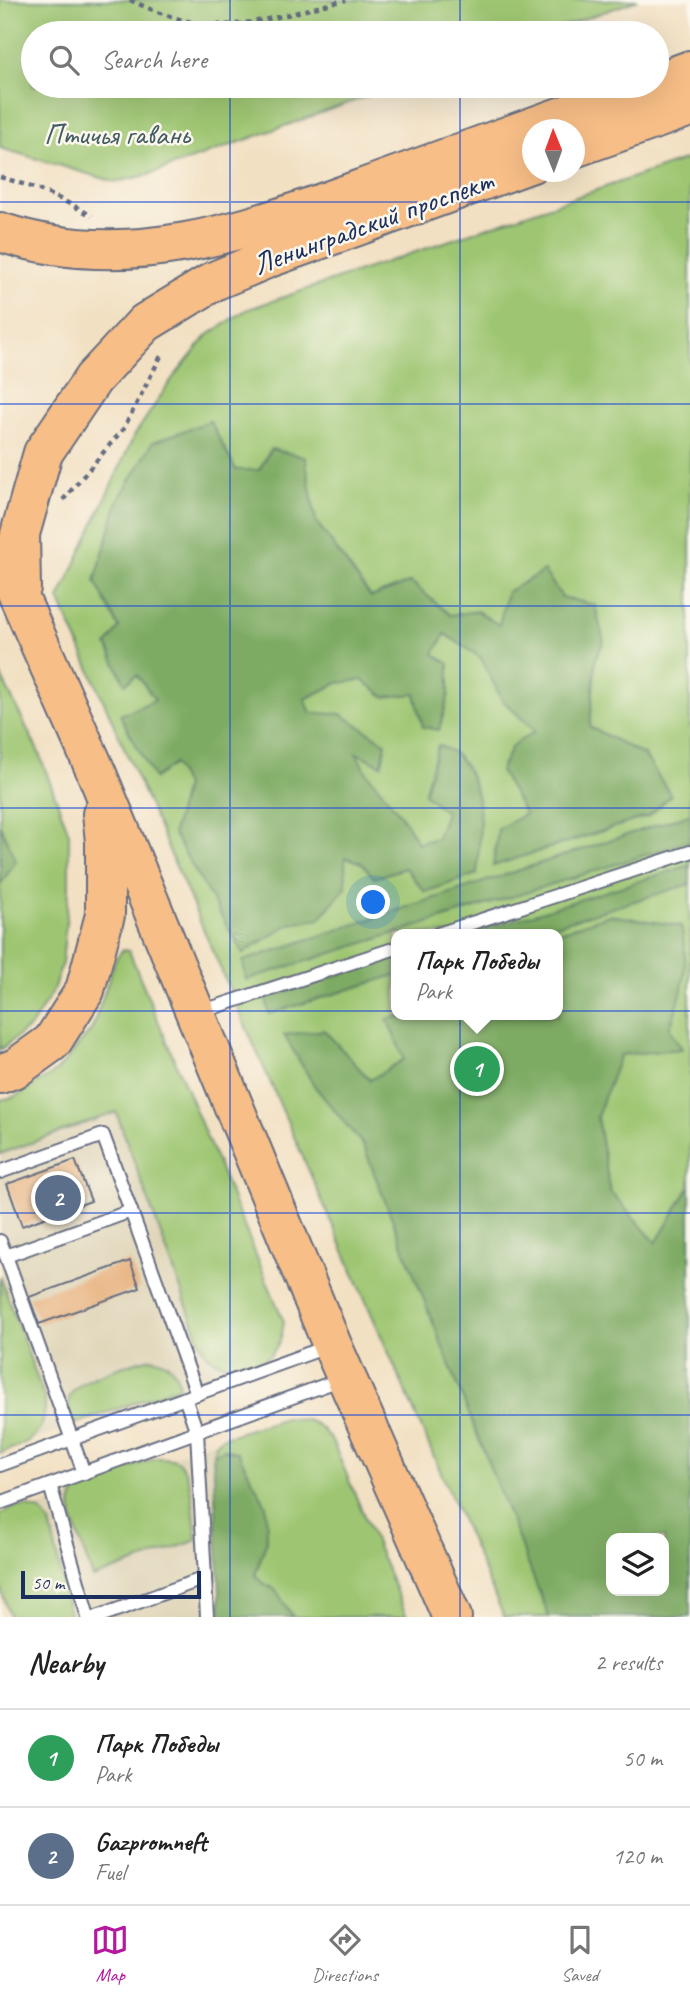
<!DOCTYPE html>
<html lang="en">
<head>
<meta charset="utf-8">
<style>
	body { margin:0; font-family:Caveat,sans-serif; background:#f6f6f6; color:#222 }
	.controls { position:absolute; right:21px; bottom:21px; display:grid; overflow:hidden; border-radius:14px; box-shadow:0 7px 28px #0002 }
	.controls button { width:63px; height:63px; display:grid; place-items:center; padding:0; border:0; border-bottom:2px solid #e0e0e0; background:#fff; color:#222; font:35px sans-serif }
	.compass { position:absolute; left:522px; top:119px; width:63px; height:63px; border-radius:50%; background:#fff; box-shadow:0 7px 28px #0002; rotate:359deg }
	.scale { position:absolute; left:21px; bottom:18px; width:180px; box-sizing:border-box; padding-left:7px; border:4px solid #1b2f5e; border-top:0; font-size:19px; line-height:24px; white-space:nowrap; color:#1b2f5e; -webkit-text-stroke:5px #fbf7ec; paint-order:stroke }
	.you { position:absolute; left:374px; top:903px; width:24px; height:24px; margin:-18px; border:5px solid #fff; border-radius:50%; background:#1a73e8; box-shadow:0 0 0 10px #1a73e833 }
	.badge { display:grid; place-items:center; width:46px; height:46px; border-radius:50%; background:#b5179e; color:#fff; font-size:23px; font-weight:700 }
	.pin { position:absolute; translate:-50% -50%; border:4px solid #fff; box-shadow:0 2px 7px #0006 }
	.popup { position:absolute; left:391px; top:929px; width:172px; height:91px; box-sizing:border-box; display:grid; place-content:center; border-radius:14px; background:#fff; filter:drop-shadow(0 2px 5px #0005); font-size:23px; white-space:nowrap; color:#767676 }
	.popup b { font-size:26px; color:#222 }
	.popup::after { content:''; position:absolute; left:50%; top:100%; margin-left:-14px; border:14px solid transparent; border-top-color:#fff }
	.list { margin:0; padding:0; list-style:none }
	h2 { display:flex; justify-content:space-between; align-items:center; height:91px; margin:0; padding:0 28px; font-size:30px }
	h2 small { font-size:23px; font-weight:400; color:#767676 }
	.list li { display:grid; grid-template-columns:46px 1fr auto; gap:21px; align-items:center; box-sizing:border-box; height:98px; padding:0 28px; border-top:2px solid #e0e0e0 }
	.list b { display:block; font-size:26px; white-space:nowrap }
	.list p { margin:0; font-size:23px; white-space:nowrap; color:#767676 }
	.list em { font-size:23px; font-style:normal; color:#767676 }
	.icon { flex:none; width:38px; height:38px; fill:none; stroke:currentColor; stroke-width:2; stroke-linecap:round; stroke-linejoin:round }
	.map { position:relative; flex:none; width:690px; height:1617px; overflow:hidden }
	.search { position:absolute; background:#fff; box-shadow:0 7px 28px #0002; left:21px; right:21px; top:21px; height:77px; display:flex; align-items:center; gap:18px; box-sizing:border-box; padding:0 24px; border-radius:38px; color:#767676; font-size:26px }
	.sheet { height:287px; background:#fff }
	nav { display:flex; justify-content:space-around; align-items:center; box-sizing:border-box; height:98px; border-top:2px solid #e0e0e0; background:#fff; font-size:19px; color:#767676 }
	nav a { display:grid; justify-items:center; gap:4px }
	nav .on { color:#b5179e }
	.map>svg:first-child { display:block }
</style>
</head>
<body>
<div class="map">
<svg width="690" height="1617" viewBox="0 0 690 1617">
	<rect width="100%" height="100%" fill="#fbf7ec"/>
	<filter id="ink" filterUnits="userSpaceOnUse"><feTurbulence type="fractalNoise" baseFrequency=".0143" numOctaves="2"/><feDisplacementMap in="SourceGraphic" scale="14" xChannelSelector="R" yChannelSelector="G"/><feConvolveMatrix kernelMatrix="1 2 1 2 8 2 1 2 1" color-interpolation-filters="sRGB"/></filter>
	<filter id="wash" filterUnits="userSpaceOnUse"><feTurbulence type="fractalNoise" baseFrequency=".00686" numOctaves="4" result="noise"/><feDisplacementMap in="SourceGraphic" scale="28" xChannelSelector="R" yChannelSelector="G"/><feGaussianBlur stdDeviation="1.57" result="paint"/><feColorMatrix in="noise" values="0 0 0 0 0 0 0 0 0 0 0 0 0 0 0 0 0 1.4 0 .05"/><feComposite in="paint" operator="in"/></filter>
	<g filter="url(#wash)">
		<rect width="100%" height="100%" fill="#f2e0c2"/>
		<g fill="#ded3b6">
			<polygon points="116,1112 199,1339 207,1355 225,1364 244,1366 179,1387 29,1442 40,1431 45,1414 45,1400 0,1276 0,1154"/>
			<polygon points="221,1438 215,1445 213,1454 216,1617 70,1617 50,1523 41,1511 35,1509"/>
		</g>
		<g fill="#9ec672" stroke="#5c7a68" stroke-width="2" fill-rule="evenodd">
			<polygon points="0,0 638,0 544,33 33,33 33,86 396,86 148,175 115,182 0,148"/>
			<path d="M690 158V1617H504L59 599 134 436 172 379 208 335 246 310ZM396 934H558V1015H396ZM611 1538H664V1591H611Z"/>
			<polygon points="0,674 39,753 69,833 69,891 62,963 52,993 31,1026 0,1050"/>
			<path d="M122 950 129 951 284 1322C282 1333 281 1344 272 1353 257 1369 222 1371 206 1353 203 1349 201 1343 199 1339L116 1112 0 1154V1100L14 1097 57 1071 92 1029 115 961Z"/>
			<path d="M0 1276 45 1400C46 1436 31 1442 0 1453Z"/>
			<path d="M153 1358C169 1362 177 1370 179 1387L75 1424C55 1391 84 1381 110 1371 124 1366 138 1360 153 1358Z"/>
			<path d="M285 1418C312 1419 320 1422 334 1445L407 1617H293L275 1589 263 1583 255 1575 267 1540 225 1449 213 1454 215 1445 221 1438Z"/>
			<path d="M155 1458C162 1458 170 1457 177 1461 193 1470 194 1522 197 1540L93 1578 73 1520 71 1506 74 1495 85 1484Z"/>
			<polygon points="26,1506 41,1511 50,1523 70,1617 10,1617 0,1586 0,1515 11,1508"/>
		</g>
		<g fill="#7eab64" stroke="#4c6d61" stroke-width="2" fill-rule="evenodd">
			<path d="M210 421 236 470H259L271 449 305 457 316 521 371 597 411 582 450 615 477 611 499 625 507 592 544 571 562 597 595 605 604 642 596 657 590 727 644 755 671 795 649 816 493 866 498 829 525 814 500 771 512 746 535 731 502 700 481 658 445 634 434 654 449 664V694L439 730 423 727 415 694 385 697 362 680 338 683 305 699 311 713 341 714 386 743 382 765 356 753 367 773 401 815 418 843 437 838 446 812 424 794 438 745C444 748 453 751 457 756 487 789 480 833 477 874L425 892 405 868 374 878 362 863 345 857 346 887 319 919 290 924 243 953 173 833 185 786 174 764 154 778 120 715 155 700 137 675 125 684 107 645 119 628 95 581 118 501 153 442Z"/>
			<polygon points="690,814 690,841 246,980 243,961"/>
			<polygon points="0,825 16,861 0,885"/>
			<polygon points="690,865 690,884 527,934 470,934"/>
			<path d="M609 915 681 926C690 965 684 992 669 1029L682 1049 620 1055 597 1117 610 1191 656 1243 690 1186V1617H549L363 1145 315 1087 284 1035 324 1030 370 1080 404 1059 387 1019 415 1015H558V934H554ZM664 1538V1591H611V1538Z"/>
			<polygon points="396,957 396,975 269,1014 266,998"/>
			<polygon points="225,1449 238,1453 266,1505 267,1540 255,1575 263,1583 275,1589 293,1617 221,1617 213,1454"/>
		</g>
		<g id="blocks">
			<g fill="#e7b17e">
				<polygon points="75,1160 91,1201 22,1226 7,1184"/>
				<polygon points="130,1261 140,1288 39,1324 29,1297"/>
			</g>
		</g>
	</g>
	<g filter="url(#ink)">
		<use href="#blocks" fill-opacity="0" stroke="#666d81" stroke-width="2"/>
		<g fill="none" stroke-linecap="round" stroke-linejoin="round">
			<g stroke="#666d81" stroke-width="16">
				<g id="service">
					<polyline points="438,934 690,852"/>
					<polyline points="200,1012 396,948"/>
					<polyline points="0,1172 103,1135 131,1211"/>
					<polyline points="0,1241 6,1256"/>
					<polyline points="0,1465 329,1346"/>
					<polyline points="84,1473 6,1256 131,1211 197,1394"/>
					<polyline points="50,1485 88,1617"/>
					<polyline points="0,1503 342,1379"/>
					<polyline points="205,1578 207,1617"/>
					<polyline points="97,1617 205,1578 197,1432 185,1398"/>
				</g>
			</g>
			<g stroke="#666d81" stroke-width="42">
				<g id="primary">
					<polyline points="657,82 690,70"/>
					<polyline points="574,148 690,107"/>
					<path d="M0 232C141 279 270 221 402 174 484 144 565 115 647 86"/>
					<polyline points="0,554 97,774 332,1345 452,1617"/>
					<polyline points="21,588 20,534 43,453 93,379 145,323 214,281 269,258 532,163"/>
					<polyline points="0,1074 16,1068 52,1042 85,990 105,915 105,841 102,814"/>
				</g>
			</g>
			<g stroke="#666d81" stroke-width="4.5" stroke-dasharray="5 5" stroke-linecap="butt">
				<path d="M130 0C152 10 173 19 197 23 244 31 300 10 346 0"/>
				<path d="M0 177C33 186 63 199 92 216"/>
				<polyline points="63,500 124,428 163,352"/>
			</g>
			<use href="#service" stroke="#fff" stroke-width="12"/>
			<use href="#primary" stroke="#f7be87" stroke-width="38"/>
		</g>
	</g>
	<path fill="none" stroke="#1d4ed8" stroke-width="2" stroke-opacity="0.55" d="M230 0V33M460 0V33M230 86V1617M460 86V1617M0 202H690M0 404H690M0 606H690M0 808H690M0 1011H690M0 1213H690M0 1415H690"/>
	<g text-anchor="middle" stroke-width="5" stroke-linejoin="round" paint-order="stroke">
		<g font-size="30" fill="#425c64" stroke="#fbf7ec">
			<text x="117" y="144">Птичья гавань</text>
		</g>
		<g font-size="30" fill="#1b2f5e" stroke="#fbf7ec">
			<text transform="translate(373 222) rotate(-20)" y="10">Ленинградский проспект</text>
		</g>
	</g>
</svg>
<div class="controls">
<button><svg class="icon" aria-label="layers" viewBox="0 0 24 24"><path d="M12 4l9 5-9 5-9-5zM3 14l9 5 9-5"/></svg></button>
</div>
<svg class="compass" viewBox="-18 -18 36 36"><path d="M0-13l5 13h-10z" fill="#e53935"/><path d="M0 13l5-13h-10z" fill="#767676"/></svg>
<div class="scale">50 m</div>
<div class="you"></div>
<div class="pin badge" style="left:477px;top:1069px;background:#2e9e5b">1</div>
<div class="popup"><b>Парк Победы</b>Park</div>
<div class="pin badge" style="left:58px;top:1198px;background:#5c6f8a">2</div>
<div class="search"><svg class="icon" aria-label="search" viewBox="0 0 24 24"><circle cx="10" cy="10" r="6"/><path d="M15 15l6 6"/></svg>Search here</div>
</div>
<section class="sheet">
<h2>Nearby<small>2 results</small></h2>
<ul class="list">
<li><span class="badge" style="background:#2e9e5b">1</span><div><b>Парк Победы</b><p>Park</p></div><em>50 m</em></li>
<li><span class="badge" style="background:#5c6f8a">2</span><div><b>Gazpromneft</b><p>Fuel</p></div><em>120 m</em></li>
</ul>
</section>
<nav>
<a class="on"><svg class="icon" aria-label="map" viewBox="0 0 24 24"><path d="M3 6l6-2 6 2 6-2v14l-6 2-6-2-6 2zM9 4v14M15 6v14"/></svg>Map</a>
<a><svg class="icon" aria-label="directions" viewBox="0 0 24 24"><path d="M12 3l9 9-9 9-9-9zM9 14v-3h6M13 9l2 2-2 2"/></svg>Directions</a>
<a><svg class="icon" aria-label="saved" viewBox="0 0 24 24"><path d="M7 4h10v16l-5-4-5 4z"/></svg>Saved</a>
</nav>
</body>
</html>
